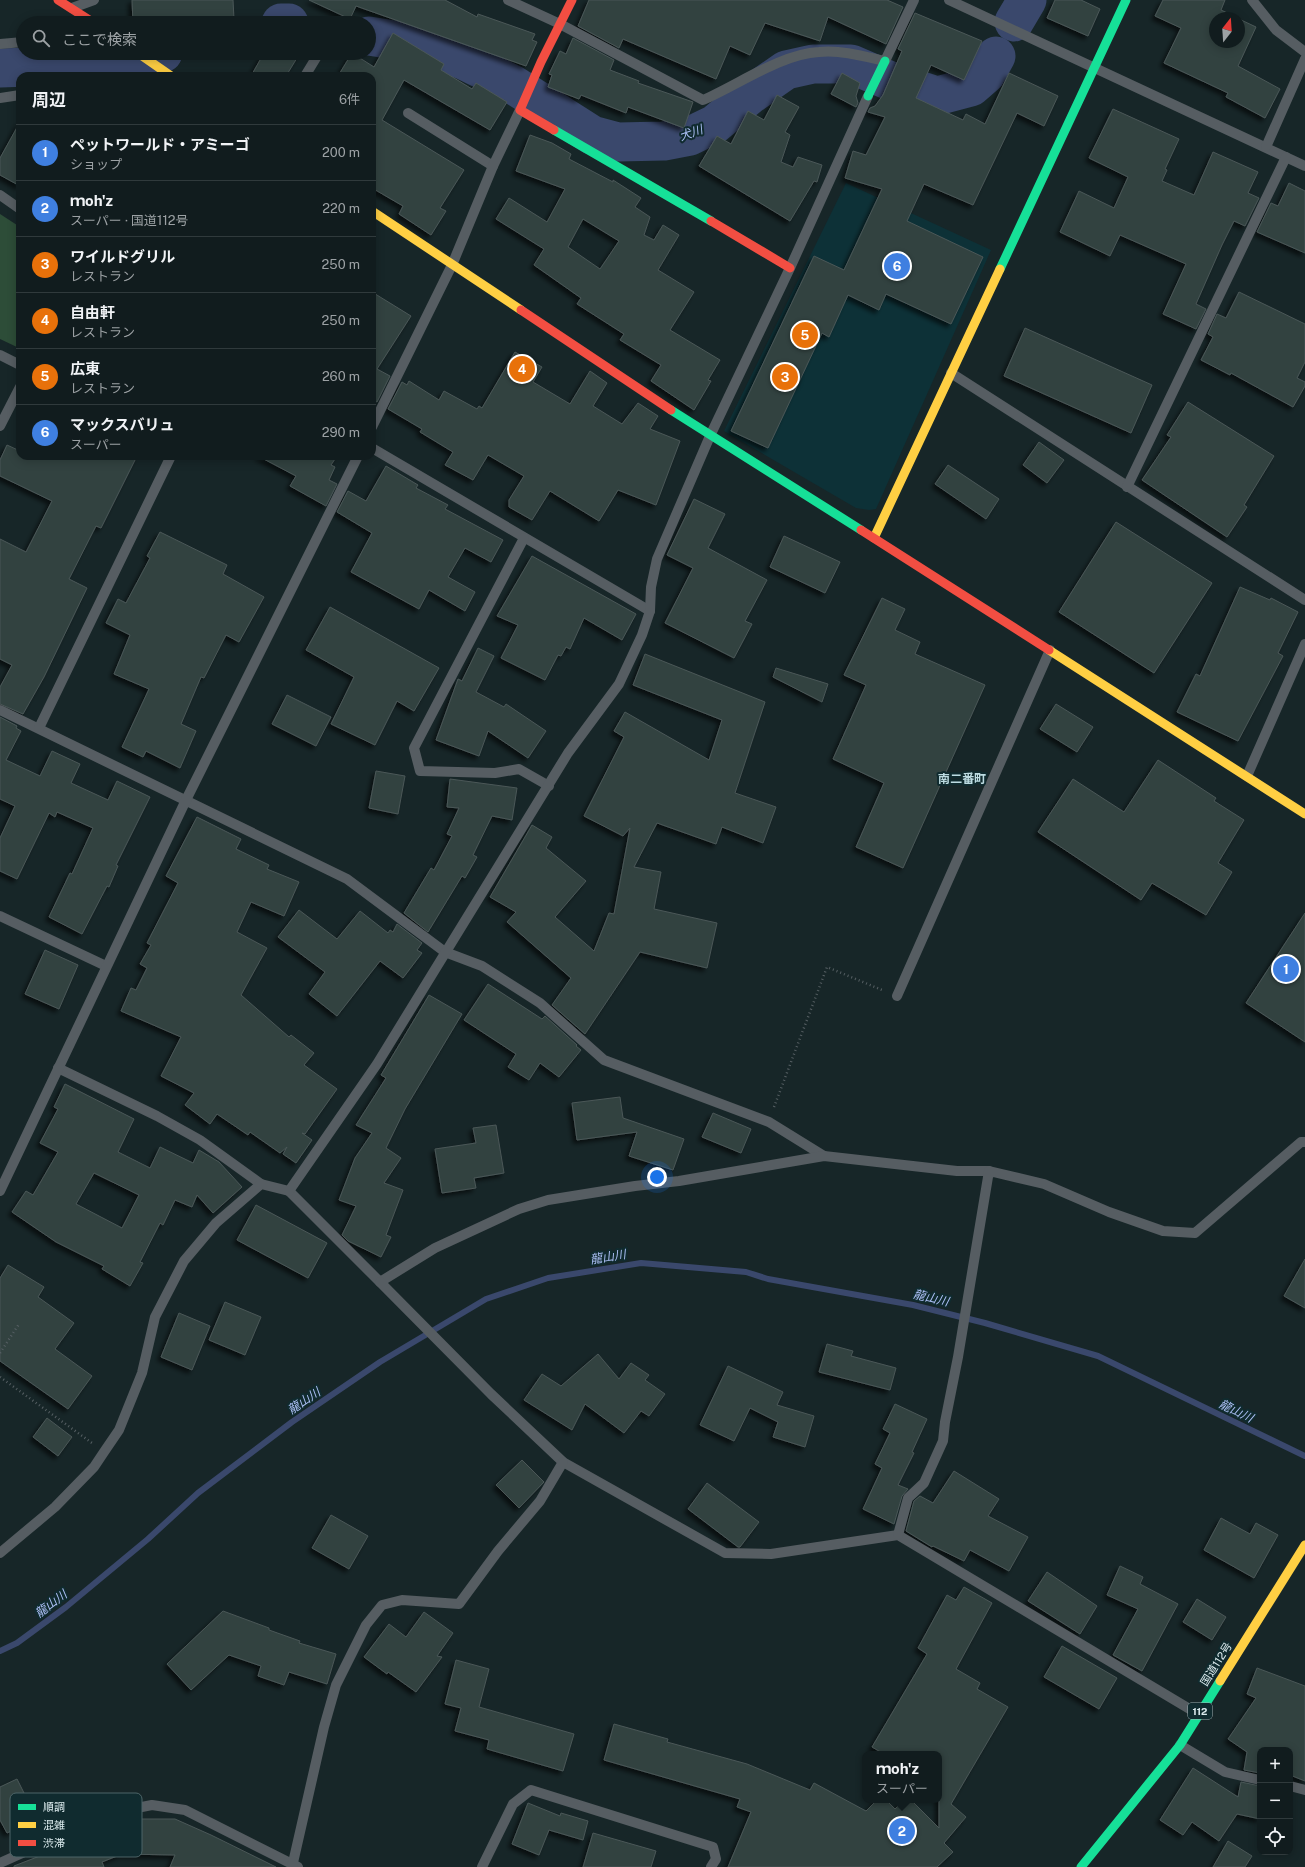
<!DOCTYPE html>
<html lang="ja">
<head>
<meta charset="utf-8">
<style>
	body { margin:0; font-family:"Public Sans","Noto Sans JP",sans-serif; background:#1a2527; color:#f1f3f6 }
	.controls { position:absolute; right:12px; bottom:12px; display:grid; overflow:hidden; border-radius:8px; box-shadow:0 2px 10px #0003 }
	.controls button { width:36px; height:36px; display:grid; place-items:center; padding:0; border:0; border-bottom:1px solid #303a3c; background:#111c1e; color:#f1f3f6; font:20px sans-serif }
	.compass { position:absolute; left:1209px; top:12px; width:36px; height:36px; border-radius:50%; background:#111c1e; box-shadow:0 2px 10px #0003; rotate:17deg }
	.you { position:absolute; left:657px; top:1177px; width:14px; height:14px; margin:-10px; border:3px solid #fff; border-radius:50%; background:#1a73e8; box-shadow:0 0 0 6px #1a73e833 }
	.badge { display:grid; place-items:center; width:26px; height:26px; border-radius:50%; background:#97a6a9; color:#fff; font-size:13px; font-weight:700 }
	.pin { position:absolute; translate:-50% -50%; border:2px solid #fff; box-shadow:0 1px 4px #0006 }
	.popup { position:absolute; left:862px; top:1751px; width:80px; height:52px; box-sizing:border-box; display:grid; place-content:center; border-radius:8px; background:#111c1e; filter:drop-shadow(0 1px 3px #0005); font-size:13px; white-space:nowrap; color:#9ca1a4 }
	.popup b { font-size:15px; color:#f1f3f6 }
	.popup::after { content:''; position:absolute; left:50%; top:100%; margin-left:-8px; border:8px solid transparent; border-top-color:#111c1e }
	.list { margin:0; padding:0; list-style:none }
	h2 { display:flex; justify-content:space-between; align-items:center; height:52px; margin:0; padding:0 16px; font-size:17px }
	h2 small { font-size:13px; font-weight:400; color:#9ca1a4 }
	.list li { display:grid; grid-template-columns:26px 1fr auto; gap:12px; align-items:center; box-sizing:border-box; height:56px; padding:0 16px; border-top:1px solid #303a3c }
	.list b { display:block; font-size:15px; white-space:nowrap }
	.list p { margin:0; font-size:13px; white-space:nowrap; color:#9ca1a4 }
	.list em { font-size:13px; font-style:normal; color:#9ca1a4 }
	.icon { flex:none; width:22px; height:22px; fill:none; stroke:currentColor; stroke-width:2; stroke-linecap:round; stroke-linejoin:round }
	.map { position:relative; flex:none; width:1305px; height:1867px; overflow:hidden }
	.search { position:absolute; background:#111c1e; box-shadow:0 2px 10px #0003; left:16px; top:16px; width:360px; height:44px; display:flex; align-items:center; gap:10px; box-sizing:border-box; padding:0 14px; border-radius:22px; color:#9ca1a4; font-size:15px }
	.panel { position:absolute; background:#111c1e; box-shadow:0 2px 10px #0003; left:16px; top:72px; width:360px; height:388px; border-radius:12px }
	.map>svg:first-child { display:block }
</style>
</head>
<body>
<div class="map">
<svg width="1305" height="1867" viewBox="0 0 1305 1867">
	<defs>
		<filter id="shadow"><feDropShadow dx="-3.5" dy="3.5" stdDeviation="2" flood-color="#0009"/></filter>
	</defs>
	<rect width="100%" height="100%" fill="#172628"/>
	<polygon fill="#0d3137" points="846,183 991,250 876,509 869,510 856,508 724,431"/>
	<polygon fill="#2d4d38" points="0,214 20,227 19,348 0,339"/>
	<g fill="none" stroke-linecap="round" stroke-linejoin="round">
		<polyline stroke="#3a486c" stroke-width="6" points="0,1651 17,1643 66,1607 148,1539 198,1493 292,1422 380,1362 486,1299 548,1278 641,1263 746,1272 768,1279 913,1305 985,1323 1098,1356 1305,1456"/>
		<g stroke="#3a486c" stroke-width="39">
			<polyline points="1014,22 1027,0"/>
			<polyline points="281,23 289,23"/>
			<polyline points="369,36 413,43 463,60 512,84 592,135 618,142 664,141 690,136 715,124 750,95 786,70 813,64 851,64 888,80 937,96 971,87 986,74 996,56"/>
			<polyline points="0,68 59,66 145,58 163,53"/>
		</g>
	</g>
	<g fill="#314241" stroke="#4b5757" fill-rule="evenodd" filter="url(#shadow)">
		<polygon points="132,0 233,0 234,19 133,23"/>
		<polygon points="309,0 445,0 477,17 478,14 535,34 532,40 537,42 526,66 356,6 350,19"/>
		<polygon points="589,0 887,0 903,7 886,44 828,17 820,41 765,23 750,55 730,46 716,79 623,39 619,48 578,26"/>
		<polygon points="1055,0 1081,0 1100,9 1088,36 1047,18"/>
		<polygon points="1163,0 1225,0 1221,10 1238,18 1215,18 1215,42 1239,42 1239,19 1256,27 1238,66 1280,89 1265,118 1226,97 1228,93 1164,63 1181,28 1155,16"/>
		<polygon points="915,13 982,41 964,80 931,65 916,98 963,120 966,114 985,124 1009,73 1058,96 1044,126 1017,113 973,205 924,184 907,221 983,257 951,324 886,294 879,310 848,295 829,337 822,333 768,448 731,431 814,256 844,270 882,189 845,178 853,151 866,155 885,117 868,112 870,108 875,106 883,95 902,51 898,49"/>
		<polygon points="393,33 444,64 441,70 472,89 476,83 507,102 490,130 404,80 382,120 464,170 440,208 446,211 431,235 399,214 403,206 372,188 372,76 338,76 352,53 374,67"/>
		<polygon points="573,38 614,60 610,70 639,81 638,83 693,102 684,128 628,107 626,113 581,95 579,99 548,87 552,75 549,74 560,51 566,54"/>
		<polygon points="264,53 300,53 286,76 251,76"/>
		<polygon points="842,73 860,83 856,96 858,103 856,107 831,94"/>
		<polygon points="777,95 799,107 785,132 790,135 781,162 793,167 798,157 822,165 817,182 814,181 790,221 699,166 717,136 731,144 748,111 764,120"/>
		<polygon points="1113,109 1179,139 1165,169 1167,170 1162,181 1194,195 1213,152 1258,172 1248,193 1259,198 1245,226 1234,221 1222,245 1196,304 1206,309 1196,329 1163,314 1186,264 1120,235 1110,256 1060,232 1079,191 1114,208 1128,177 1089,158"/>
		<polygon points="20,122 20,186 0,175 0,158"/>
		<path d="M530 135 552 143 571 154 569 159 613 182V180L641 198 635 207 650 217 644 235 654 240 663 225 679 235 658 270 694 292 670 330 720 360 708 380 711 381 694 410 651 381 661 365 620 340 624 334 577 304 581 298 534 265 544 249 496 219 509 198 547 222 565 189 516 171ZM583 219 619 241 600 269 568 247Z"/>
		<polygon points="1289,183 1305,191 1305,253 1257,232 1271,203 1278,206"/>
		<polygon points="372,292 411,316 377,369 390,376 377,402 372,399"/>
		<polygon points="1239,292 1305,324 1305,362 1297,378 1305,382 1305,386 1293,407 1231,373 1230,375 1201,360 1213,337 1208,334 1217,314 1226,318"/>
		<polygon points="1025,328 1152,385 1131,433 1004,376"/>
		<polygon points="515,352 542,367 533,382 570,404 590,371 607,383 593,406 622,424 638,403 658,416 650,429 680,441 656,505 618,490 599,521 550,491 532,520 509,507 509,500 524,476 488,455 473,480 445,465 453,452 420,432 422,429 388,409 402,382 407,385 409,381 439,400 444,391 477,409 479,406 482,408"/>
		<polygon points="1188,402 1274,456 1244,505 1247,507 1227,537 1142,480 1171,437 1167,435"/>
		<polygon points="1039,442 1064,460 1047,483 1023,465"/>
		<polygon points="7,445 20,451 20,456 137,456 101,528 96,526 69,579 87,588 44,677 23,714 0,704 0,687 12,665 0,659 0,539 26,552 52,501 0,476 0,460"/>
		<polygon points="258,456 337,456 331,465 335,467 329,480 337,484 326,506 290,486 296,476"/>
		<polygon points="948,465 999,499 986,519 935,484"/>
		<polygon points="386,466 418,485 416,488 448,505 445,509 503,540 491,562 465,548 448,577 475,592 465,611 429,590 419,609 351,572 372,533 337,512 348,491 366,501"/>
		<polygon points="694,499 725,514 708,548 767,580 745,621 752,624 734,658 665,623 693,568 667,555"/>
		<polygon points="1116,522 1212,583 1154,673 1059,612"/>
		<polygon points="160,532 227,565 223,574 264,597 239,642 226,635 204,678 201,677 181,724 196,731 180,768 146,751 143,757 122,747 149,689 114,674 130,635 106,623 118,599 126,603 150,558 147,556"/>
		<polygon points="784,536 840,562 825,593 770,567"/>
		<polygon points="532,556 636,614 622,640 584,618 570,649 566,647 561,656 558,655 545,680 501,658 518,625 497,616"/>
		<polygon points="1240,587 1270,600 1271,598 1298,612 1278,653 1283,656 1238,741 1177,712 1196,674 1200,676"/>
		<polygon points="882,598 905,609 895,630 920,642 915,654 985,685 903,868 856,847 884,783 833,759 866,685 844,675"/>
		<polygon points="330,607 439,668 414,711 397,701 375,745 331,724 354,677 306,650"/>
		<polygon points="478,648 494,656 476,692 504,707 506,704 546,731 528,758 488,731 479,756 436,740 458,679 462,681"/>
		<polygon points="645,654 765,702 735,793 776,807 763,843 722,827 716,844 657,823 634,867 661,872 654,909 717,923 707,968 640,952 585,1034 552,1005 571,978 507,922 516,912 490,897 532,825 552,837 546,848 586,881 555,917 594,951 609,913 614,914 630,828 623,836 584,816 624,737 614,731 625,712 709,760 722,720 633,685"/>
		<polygon points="776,668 828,684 822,702 773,677"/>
		<polygon points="287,695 331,717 316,746 272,724"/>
		<polygon points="1056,704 1093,727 1077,752 1040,729"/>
		<polygon points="0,717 17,726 16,728 21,731 6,760 40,776 52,751 80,764 71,783 108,800 117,781 150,797 116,865 118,866 109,887 107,886 82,934 49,917 70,873 72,874 93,828 57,812 55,817 49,813 17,879 0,871 0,838 15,806 0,799"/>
		<polygon points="1158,760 1216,798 1214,801 1244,820 1218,863 1232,872 1206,915 1152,883 1141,900 1038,832 1073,779 1124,812"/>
		<polygon points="376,771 405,776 398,814 369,808"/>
		<polygon points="450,779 517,788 512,820 492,816 473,855 477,857 465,878 462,876 428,932 404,913 431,868 434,870 452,836 447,834 459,808 447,807"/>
		<polygon points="197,817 241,839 236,849 269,865 267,869 299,882 284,916 251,902 237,932 267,948 241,995 289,1037 291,1035 314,1053 304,1065 337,1089 305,1134 302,1133 312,1140 296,1163 283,1154 287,1147 280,1153 250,1132 248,1135 217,1114 210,1124 185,1105 194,1093 161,1076 181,1037 121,1011 131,988 136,990 147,968 140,964 151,945 147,943 178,883 166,876"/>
		<polygon points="299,910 337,939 360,911 388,933 390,930 393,932 397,924 422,943 417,950 422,953 403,978 380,961 337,1016 309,994 325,972 278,937"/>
		<polygon points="1305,913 1305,1042 1246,1003"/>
		<polygon points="45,950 78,965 59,1009 25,994"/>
		<polygon points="488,984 542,1019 545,1016 577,1045 576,1046 581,1050 559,1077 540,1063 529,1080 508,1067 516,1054 464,1020"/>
		<polygon points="429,995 462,1014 405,1109 386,1148 401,1158 384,1183 403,1190 386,1235 391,1237 381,1257 348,1241 342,1235 356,1206 339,1200 355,1158 372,1133 356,1125 386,1078 381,1075"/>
		<path d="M65 1084 134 1119 118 1152 150 1168 160 1147 193 1163 199 1150 219 1162 242 1187 213 1213 197 1195 192 1207 175 1200 163 1225 160 1223 140 1262 143 1263 130 1286 102 1269 104 1266 56 1242 12 1212 26 1191 33 1195 58 1152 40 1143 58 1109 54 1107ZM94 1173 139 1195 122 1228 76 1204Z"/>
		<polygon points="620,1097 623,1118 684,1139 673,1170 629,1156 637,1132 577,1140 572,1103"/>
		<polygon points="713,1113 751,1129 741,1153 702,1137"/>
		<polygon points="496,1125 504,1173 474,1178 476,1188 442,1193 435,1149 476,1143 473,1128"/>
		<polygon points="256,1205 327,1243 308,1278 237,1240"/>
		<polygon points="1305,1259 1305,1308 1284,1296"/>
		<polygon points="8,1265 44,1287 38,1297 74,1323 55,1349 92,1376 68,1409 0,1361 0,1278"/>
		<polygon points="225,1302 261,1317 245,1355 209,1340"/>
		<polygon points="179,1313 210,1326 192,1370 161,1357"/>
		<polygon points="827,1344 853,1351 851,1356 896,1368 890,1390 819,1372"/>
		<polygon points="598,1354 619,1379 631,1363 649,1375 645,1380 665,1394 649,1416 641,1411 624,1433 585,1404 572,1430 524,1400 542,1374 561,1386"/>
		<polygon points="728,1366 783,1392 777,1405 814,1416 805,1447 773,1437 778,1422 750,1408 734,1441 700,1425"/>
		<polygon points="895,1404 927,1419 912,1452 914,1453 898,1485 908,1489 902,1496 894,1524 863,1509 882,1468 875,1464 890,1433 883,1429"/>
		<polygon points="47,1418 72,1437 58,1456 33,1437"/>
		<polygon points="522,1460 544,1482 519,1508 496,1485"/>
		<polygon points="954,1471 999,1499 988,1516 1028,1537 1009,1571 970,1550 964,1561 933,1546 932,1547 906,1531 914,1501 920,1496 933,1503"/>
		<polygon points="707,1483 759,1522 740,1547 738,1547 688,1509"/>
		<polygon points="331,1515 368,1536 349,1569 312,1548"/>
		<polygon points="1221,1518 1250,1534 1256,1523 1278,1535 1254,1578 1204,1550"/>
		<polygon points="1120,1566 1143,1577 1140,1584 1178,1604 1142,1671 1113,1655 1138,1609 1107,1595"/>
		<polygon points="1047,1572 1097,1606 1080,1634 1028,1601"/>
		<polygon points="964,1587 992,1603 956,1669 980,1683 977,1689 1008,1707 951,1804 966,1817 944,1843 953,1852 937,1867 728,1867 751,1812 737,1807 740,1799 604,1760 614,1724 668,1739 667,1742 747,1764 810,1790 814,1783 866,1811 877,1800 886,1800 895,1809 904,1800 911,1800 939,1828 939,1754 884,1754 872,1747 927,1654 918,1648 947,1595 956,1600"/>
		<polygon points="1197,1599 1226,1617 1212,1640 1183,1622"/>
		<polygon points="223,1611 269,1628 269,1630 300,1641 299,1643 336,1654 327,1684 289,1672 284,1685 258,1676 261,1666 229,1655 191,1690 167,1664"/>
		<polygon points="424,1612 453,1633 437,1656 442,1657 416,1692 388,1672 387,1674 364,1657 389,1624 406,1637"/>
		<polygon points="1062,1646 1117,1678 1099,1709 1044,1677"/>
		<polygon points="456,1660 489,1669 479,1707 574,1734 563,1771 487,1749 489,1740 455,1731 461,1708 445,1704"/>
		<polygon points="1257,1668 1305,1686 1305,1781 1290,1775 1290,1750 1260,1750 1260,1773 1244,1770 1247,1752 1228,1739 1256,1698 1247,1694"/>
		<polygon points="1193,1768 1238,1797 1241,1782 1260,1786 1260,1819 1237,1814 1219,1841 1192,1822 1183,1835 1160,1820"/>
		<polygon points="17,1779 37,1819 7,1833 0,1820 0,1787"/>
		<polygon points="528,1803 560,1816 561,1813 588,1821 583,1840 549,1830 539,1855 512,1844"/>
		<polygon points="122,1819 175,1819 211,1835 276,1867 170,1867 175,1855 122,1854 102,1862 104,1867 14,1867 14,1866 94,1835 92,1829"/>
		<polygon points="593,1833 656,1851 651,1867 583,1867"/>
		<polygon points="1228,1841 1252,1856 1245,1867 1213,1867"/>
	</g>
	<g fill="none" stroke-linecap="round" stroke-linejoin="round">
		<g stroke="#565f63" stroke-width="2.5" stroke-dasharray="1 3" stroke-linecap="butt">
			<polyline points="774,1107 827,967 882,990"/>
			<polyline points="0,1353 19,1324"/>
			<polyline points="0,1377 92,1443"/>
		</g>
		<g stroke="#565d62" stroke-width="10">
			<path d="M508 0 560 24 703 100C738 85 781 54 819 52 842 50 863 56 885 61L914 0"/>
			<polyline points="949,0 1305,166"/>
			<polyline points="1252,0 1276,30 1305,52"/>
			<polyline points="72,8 94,0"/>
			<polyline points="0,44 23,42"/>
			<polyline points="305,76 319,53"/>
			<polyline points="0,98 20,95"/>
			<polyline points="408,113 493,166"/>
			<polyline points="1266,147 1305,59"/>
			<polyline points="0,195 20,209"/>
			<polyline points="0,355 20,365"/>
			<polyline points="951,373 1305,600"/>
			<polyline points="0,426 20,387"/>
			<polyline points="372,427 452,265 493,166 520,110"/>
			<polyline points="372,448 650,611"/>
			<polyline points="1127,487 1286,157"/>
			<polyline points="524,538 414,748 420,771 495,773 519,769 549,786"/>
			<polyline points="0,710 347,879 445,952 482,966 540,1003 604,1060 769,1122 824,1156"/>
			<polyline points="39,728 171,456"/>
			<polyline points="1247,776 1305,644"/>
			<polyline points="0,916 106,966"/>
			<polyline points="897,996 1050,650"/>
			<polyline points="58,1068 157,1116 200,1140 261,1184"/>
			<polyline points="0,1191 186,800 358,456"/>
			<polyline points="289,1191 380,1282 435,1248 519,1209 548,1200 635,1186 679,1181 824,1156 957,1171 989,1171"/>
			<polyline points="380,1282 491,1394 563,1462 725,1553 771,1554 898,1535 1198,1714"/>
			<polyline points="898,1535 908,1498 924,1483 943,1441 945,1422 958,1357 989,1171 1044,1184 1109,1212 1163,1231 1195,1233 1301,1142 1305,1142"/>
			<polyline points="0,1553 55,1507 94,1467 104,1452 119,1430 142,1373 155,1317 184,1261 216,1223 261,1184 289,1191 377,1064 568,753 619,684 642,635 650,611 651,587 657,559 710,436 790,268 868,96"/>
			<polyline points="1180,1745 1225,1772 1260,1780"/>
			<polyline points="1290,1786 1305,1790"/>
			<polyline points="0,1863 111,1813 152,1805 185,1810 298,1867"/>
			<polyline points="292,1867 324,1727 336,1685 366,1625 382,1605 402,1600 459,1604 498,1551 540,1501 563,1462"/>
			<polyline points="482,1867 513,1804 531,1790 713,1847 716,1859 711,1867"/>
		</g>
		<g stroke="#16e098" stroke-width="9">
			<polyline points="868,96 885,61"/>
			<polyline points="554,130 711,221"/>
			<polyline points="1000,269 1126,0"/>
			<polyline points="671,410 861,530"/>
			<polyline points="1081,1867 1180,1745 1220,1681"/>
		</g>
		<g stroke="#ffcf43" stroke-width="9">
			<polyline points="138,53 171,76"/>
			<polyline points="372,211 521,310"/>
			<polyline points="874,538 1000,269"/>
			<polyline points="1049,650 1305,814"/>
			<polyline points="1220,1681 1305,1545"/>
		</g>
		<g stroke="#f24e42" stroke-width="9">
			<polyline points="58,0 94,23"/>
			<polyline points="554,130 520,110 541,62 572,0"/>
			<polyline points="711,221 790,268"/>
			<polyline points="521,310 671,410"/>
			<polyline points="861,530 1049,650"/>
		</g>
	</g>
	<g text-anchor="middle" stroke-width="4" stroke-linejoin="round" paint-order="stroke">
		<rect fill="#102b2f" stroke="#9fb1b5" stroke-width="1" x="1188" y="1703" width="24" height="16" rx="3"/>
		<g font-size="10" font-weight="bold" fill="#dcebee">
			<text x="1200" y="1715">112</text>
		</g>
		<g font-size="11" fill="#dcebee" stroke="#102b2f">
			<text transform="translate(1216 1664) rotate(-58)" y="4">国道112号</text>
		</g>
		<g font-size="12" font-style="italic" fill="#adc0f6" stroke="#102b2f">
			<text transform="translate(691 133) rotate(-19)" y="4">犬川</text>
			<text transform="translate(608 1257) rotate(-9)" y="4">龍山川</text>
			<text transform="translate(931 1298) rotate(13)" y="4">龍山川</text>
			<text transform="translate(304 1401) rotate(-34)" y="4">龍山川</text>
			<text transform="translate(1236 1411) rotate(26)" y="4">龍山川</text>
			<text transform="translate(51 1604) rotate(-37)" y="4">龍山川</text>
		</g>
		<g font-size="12" font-weight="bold" fill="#bcdbe1" stroke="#102b2f">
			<text x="962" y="783">南二番町</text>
		</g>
	</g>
	<rect x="10" y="1793" width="132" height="64" rx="6" fill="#102b2f" stroke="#4d6568" stroke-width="1"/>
	<rect x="18" y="1804" width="18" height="6" fill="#16e098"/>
	<rect x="18" y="1822" width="18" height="6" fill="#ffcf43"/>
	<rect x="18" y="1840" width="18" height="6" fill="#f24e42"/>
	<g font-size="11" fill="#dcebee">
		<text x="43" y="1811">順調</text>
		<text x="43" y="1829">混雑</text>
		<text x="43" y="1847">渋滞</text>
	</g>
</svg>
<div class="controls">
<button>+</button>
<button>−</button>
<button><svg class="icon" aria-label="locate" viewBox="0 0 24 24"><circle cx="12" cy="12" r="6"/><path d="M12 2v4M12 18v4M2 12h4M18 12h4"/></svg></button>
</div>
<svg class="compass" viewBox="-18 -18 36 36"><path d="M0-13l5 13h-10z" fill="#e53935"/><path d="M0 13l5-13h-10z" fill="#9ca1a4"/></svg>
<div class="you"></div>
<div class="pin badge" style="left:1286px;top:969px;background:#3f7fe0">1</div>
<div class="pin badge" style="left:902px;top:1831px;background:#3f7fe0">2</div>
<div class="popup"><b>ｍoh'z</b>スーパー</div>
<div class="pin badge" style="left:785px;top:377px;background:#e8710a">3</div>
<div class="pin badge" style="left:522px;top:369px;background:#e8710a">4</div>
<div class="pin badge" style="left:805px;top:335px;background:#e8710a">5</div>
<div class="pin badge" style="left:897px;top:266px;background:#3f7fe0">6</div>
<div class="search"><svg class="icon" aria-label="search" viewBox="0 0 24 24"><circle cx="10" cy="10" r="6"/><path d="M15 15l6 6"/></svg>ここで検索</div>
<section class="panel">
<h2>周辺<small>6件</small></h2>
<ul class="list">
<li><span class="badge" style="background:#3f7fe0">1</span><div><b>ペットワールド・アミーゴ</b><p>ショップ</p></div><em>200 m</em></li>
<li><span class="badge" style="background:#3f7fe0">2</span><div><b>ｍoh'z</b><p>スーパー · 国道112号</p></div><em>220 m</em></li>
<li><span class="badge" style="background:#e8710a">3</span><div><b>ワイルドグリル</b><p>レストラン</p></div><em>250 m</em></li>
<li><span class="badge" style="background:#e8710a">4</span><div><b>自由軒</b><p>レストラン</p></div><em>250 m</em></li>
<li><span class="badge" style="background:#e8710a">5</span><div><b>広東</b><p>レストラン</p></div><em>260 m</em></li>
<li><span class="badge" style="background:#3f7fe0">6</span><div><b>マックスバリュ</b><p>スーパー</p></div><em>290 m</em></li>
</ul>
</section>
</div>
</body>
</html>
